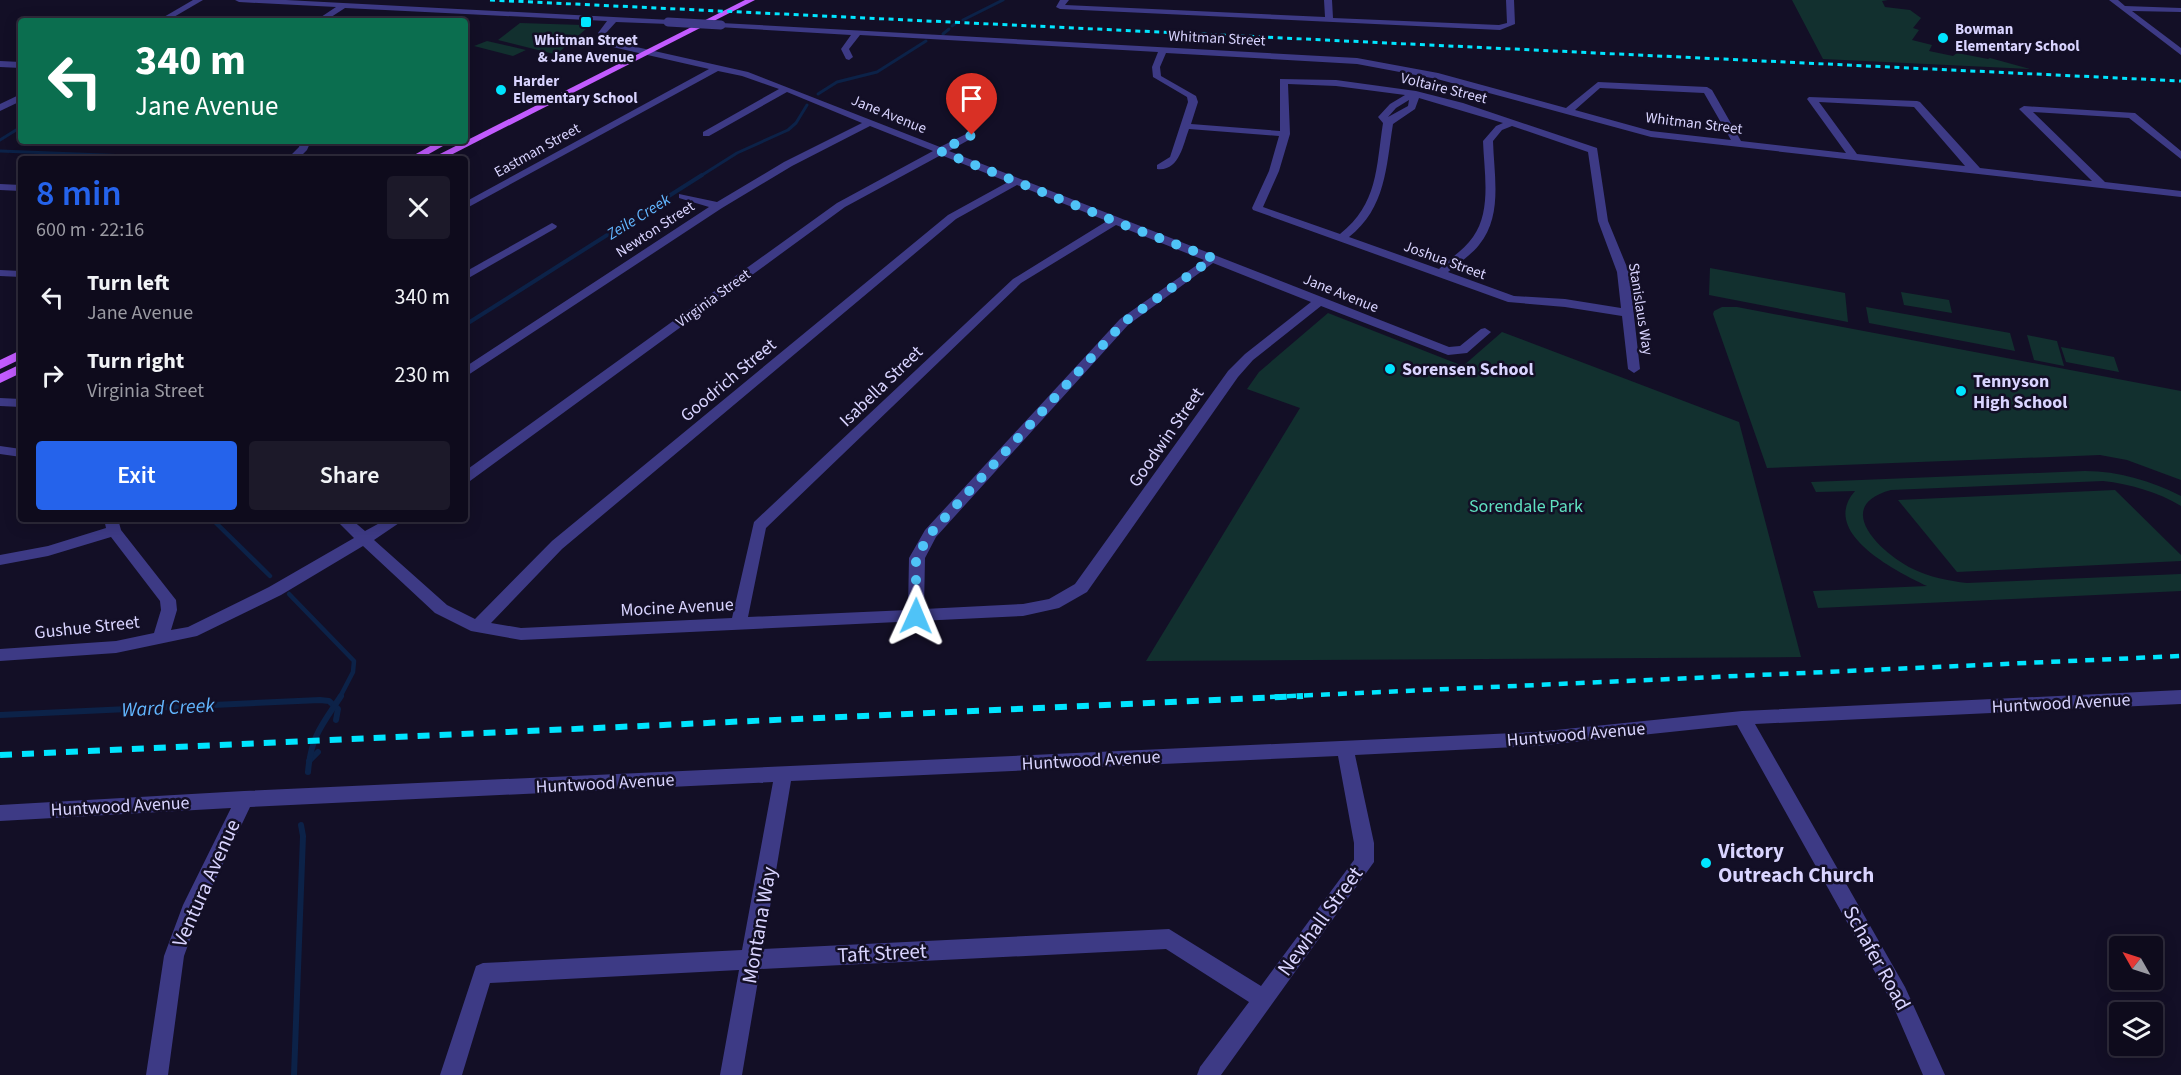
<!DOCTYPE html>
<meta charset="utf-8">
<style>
body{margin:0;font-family:"Source Sans 3",sans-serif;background:#1c1929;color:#f1f3f6;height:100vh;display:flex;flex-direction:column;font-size:22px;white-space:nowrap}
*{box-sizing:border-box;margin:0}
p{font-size:20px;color:#9b9ba3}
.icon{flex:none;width:33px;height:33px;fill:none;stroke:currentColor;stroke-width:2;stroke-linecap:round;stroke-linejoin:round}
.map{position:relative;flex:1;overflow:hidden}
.drawer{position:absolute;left:18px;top:156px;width:450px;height:366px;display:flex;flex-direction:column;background:#0e0b1c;border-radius:6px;box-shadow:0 3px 15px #0003,0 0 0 2px #2e2b3b}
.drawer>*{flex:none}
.banner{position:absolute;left:18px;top:18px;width:450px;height:126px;border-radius:6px;box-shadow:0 3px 15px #0003,0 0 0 2px #2e2b3b;background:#0b6e4f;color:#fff;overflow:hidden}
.needle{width:39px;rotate:309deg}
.fabs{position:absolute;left:2109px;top:936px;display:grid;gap:12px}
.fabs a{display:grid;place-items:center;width:54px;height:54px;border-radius:6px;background:#0e0b1c;box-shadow:0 3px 15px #0003,0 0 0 2px #2e2b3b;font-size:30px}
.pin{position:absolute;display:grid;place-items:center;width:51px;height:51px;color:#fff;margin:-62px -26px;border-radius:50% 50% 50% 0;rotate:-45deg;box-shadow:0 0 6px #0007}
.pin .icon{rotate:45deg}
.me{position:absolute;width:66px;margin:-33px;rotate:1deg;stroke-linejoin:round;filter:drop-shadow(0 0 4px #0008)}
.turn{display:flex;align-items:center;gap:21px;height:126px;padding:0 18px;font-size:27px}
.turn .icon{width:78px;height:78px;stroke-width:2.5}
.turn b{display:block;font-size:42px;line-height:51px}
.round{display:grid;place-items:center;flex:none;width:63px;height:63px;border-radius:6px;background:#1c1929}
.overview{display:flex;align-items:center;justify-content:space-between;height:102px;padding:0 18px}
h1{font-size:36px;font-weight:600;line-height:45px;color:#2563eb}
.cta{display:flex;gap:12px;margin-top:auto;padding:12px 18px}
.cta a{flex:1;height:69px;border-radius:6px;background:#2563eb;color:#fff;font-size:24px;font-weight:600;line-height:69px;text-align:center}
.cta a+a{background:#1c1929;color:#f1f3f6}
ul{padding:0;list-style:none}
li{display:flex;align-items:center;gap:18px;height:78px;padding:0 18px}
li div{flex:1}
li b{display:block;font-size:22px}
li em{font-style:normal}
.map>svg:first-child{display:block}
.green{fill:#12302f}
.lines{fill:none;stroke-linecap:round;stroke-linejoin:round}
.stream-far3{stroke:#0c2248;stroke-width:3}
.stream-far2{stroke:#0c2248;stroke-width:4}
.stream-far1{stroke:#0c2248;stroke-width:4.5}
.stream{stroke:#0c2248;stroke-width:6}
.minor{fill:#3d3a85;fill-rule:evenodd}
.major{fill:#c25bff;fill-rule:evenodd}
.rail-far2{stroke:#00e5ff;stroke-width:3;stroke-dasharray:5 4.5;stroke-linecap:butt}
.rail-far1{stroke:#00e5ff;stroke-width:4.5;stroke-dasharray:9 8;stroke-linecap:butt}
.rail{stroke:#00e5ff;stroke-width:6;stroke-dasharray:12 10;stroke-linecap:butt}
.minor-bridge{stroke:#3d3a85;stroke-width:9}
.route{stroke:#4fc3f7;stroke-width:10;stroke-dasharray:0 18}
.poi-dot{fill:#00e5ff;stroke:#130f26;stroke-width:2}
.labels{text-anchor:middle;stroke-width:5;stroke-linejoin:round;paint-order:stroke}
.far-poi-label{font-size:15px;font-weight:bold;fill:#d9d4ff;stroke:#130f26;text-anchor:start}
.far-street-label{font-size:15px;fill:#d9d4ff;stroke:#130f26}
.far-water-label{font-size:16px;font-style:italic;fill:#62b6ff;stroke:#130f26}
.poi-label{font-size:18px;font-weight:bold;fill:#d9d4ff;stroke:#130f26;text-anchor:start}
.street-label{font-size:18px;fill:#d9d4ff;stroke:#130f26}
.park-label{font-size:18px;fill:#5fe0c0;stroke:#130f26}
.water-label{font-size:20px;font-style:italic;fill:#62b6ff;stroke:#130f26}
.near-poi-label{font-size:21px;font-weight:bold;fill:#d9d4ff;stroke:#130f26;text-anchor:start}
.near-street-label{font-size:21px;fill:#d9d4ff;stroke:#130f26}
</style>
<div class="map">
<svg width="2181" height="1075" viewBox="0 0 2181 1075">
<rect width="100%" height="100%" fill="#130f26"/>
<g class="green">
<polygon points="1792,0 1888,0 1882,1 1885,7 1910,10 1921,18 1913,28 1919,30 1912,40 1932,45 1929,51 1953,56 1957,53 1988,59 1990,58 2030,69 1823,59"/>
<polygon points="520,23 582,25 586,29 558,53 554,54 498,40"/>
<polygon points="487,41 526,50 513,56 474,46"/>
<polygon points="1710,268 1845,293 1848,322 1709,295"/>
<polygon points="1901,292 1949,300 1952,313 1904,305"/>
<polygon points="1722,307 1737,307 2181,391 2181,480 2127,460 2100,455 1767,468 1713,314 1714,311"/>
<polygon points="1866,307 2010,333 2015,351 1869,323"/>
<polygon points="1328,313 1463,366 1502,332 1739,422 1801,657 1146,661 1300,408 1247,389 1259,372"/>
<polygon points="2027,335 2057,341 2064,366 2034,360"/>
<polygon points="2061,347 2114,357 2119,372 2066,362"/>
<path d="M2085 471C2119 471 2151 481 2181 496V506C2158 492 2130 484 2103 481L1891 490C1831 506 1881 553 1913 569 1929 577 1949 581 1967 583L2181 574V591L1818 608 1813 591 1927 586C1898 572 1818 533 1855 491L1816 492 1811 482Z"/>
<polygon points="2115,490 2181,555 2181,561 1957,572 1898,500"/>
</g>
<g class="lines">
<g class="stream-far3">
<polyline points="963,20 1003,0"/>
<polyline points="952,26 955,24"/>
<polyline points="943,34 949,29"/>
<polyline points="818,94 837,82 877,72 926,41"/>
<polyline points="0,140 21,127"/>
<polyline points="0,151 206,159"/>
<polyline points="699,177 737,153 788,130 796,123 807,105"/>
</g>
<polyline class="stream-far2" points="465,325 702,175"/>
<g class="stream-far1">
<polyline points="212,519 270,576"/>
<polyline points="289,594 354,661 353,672 340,697"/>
</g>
<g class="stream">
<polyline points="0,715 320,700 329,701 338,709 336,720"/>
<polyline points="309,761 318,752"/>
<path d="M308 772C311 736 322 725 341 696"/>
<polyline points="294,1075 303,836 301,825"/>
</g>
<g class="minor">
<polygon points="193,0 203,0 167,21 157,21"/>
<path d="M235 0H286L671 20V24H668L616 22 606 33 607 38 614 42 748 72 940 147 968 133H974V137L949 151 1449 347 1460 346 1481 329 1485 328 1491 332 1467 353 1448 355 1321 306 1253 360 1238 377 1087 592 1059 608 1023 616 521 640 471 631 435 613 363 546 281 595 197 636 116 653 0 661V649L116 641 154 633 161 610 160 601 111 537 48 556 0 565V555L48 546 106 528 104 519H118L121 530 176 600 177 610 171 630 188 627 269 587 354 538 335 519H351L365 531 387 519H405L374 540 447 605 475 619 552 541 948 215 1008 182 941 155 845 207 470 481 465 483V471L837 203 933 151 870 126 792 166 722 208 465 377V367L709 207 679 198V194L717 202 784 162 862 123 787 92 709 136H703V132L779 89 742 76 718 71 465 209V202L709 69 608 46 600 41 598 33 607 21 345 8 325 21H315L336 7 239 2ZM1017 185 1107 221 1013 279 754 522 732 618 521 628 491 623 562 549 956 219ZM1116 225 1204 260 1120 319 925 530 909 558 908 610 748 617 766 528 1021 283ZM1213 263 1311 302 1245 354 1228 371 1075 584 1049 599 1023 604 924 609 925 558 936 537 1128 325Z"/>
<polygon points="1060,0 1069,0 1065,5 1325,17 1324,0 1332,0 1333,18 1499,25 1507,23 1506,0 1514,0 1515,24 1500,30 1060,9 1056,7"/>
<polygon points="2109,0 2118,0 2125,6 2181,8 2181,12 2132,11 2181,48 2181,55"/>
<path d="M721 23 1357 58 1438 73 1566 108 1598 82 1707 87 1712 90 1741 141 1846 153 1807 99 1809 97 1917 101 1920 102 1980 168 2092 181 2019 109 2024 106 2135 113 2181 151V159L2129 118 2033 112 2105 182 2181 191V197L1651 137 1437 79 1357 64 1166 53 1160 67 1161 76 1196 96 1198 102 1191 124 1280 131V79L1336 80 1416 91 1463 103 1597 148 1608 221 1629 272 1640 369 1634 373 1628 369 1622 316 1565 307 1508 302 1253 210 1252 208 1269 171 1279 136 1189 129C1183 145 1179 172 1157 169V165L1170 157 1188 102 1187 97 1153 77 1152 67 1158 52 860 35 849 49 853 57 849 60 846 59 841 49 851 35 718 27V23ZM1288 84 1336 86 1405 95 1390 104 1378 117 1383 123C1376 168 1378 204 1340 234L1263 207 1279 171 1290 134ZM1600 88 1704 93 1731 140 1651 131 1575 110ZM1419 98 1503 123 1496 126 1483 141C1484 171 1492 211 1473 237 1464 250 1450 258 1439 269L1349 237C1386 208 1386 167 1393 124L1415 109ZM1409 100 1408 106 1388 117 1396 108ZM1819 102 1914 107 1965 166 1857 154ZM1512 126 1588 152 1598 221 1617 272 1621 308 1565 299 1514 296 1448 272C1459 263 1471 255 1479 245 1503 216 1494 176 1493 141L1502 130Z"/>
<polygon points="0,61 21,62 21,68 0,67"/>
<polygon points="21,94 21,101 0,111 0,104"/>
<polygon points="301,141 311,141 307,150 298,159 287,159 299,147"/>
<polygon points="0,184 21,185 21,191 0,190"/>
<polygon points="552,223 557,226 556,228 465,280 465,272"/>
<polygon points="0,270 21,271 21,277 0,276"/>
<polygon points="0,398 21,399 21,407 0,406"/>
<polygon points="0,446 21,449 21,457 0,454"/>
<path d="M2181 690V704L1755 724 1905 987 1945 1075H1923L1891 1001 1737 725 1536 746 1355 755 1374 843V862L1221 1075H1197L1200 1067 1249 1002 1166 949 760 969 742 1075H720L739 970 490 983 462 1075H440L476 966 483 963 742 950 773 782 250 807 200 912 184 956 168 1075H146L164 956 183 905 231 808 0 821V805L244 791 1536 732 1742 711ZM1338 756 1354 843V860L1261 986 1169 929 763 949 791 781Z"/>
</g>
<g class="major">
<polygon points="745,0 755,0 443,159 430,159"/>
<polygon points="439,141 450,142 420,159 407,159"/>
<polygon points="21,350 21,359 0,369 0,360"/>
<polygon points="21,364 21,373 0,383 0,374"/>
</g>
<polyline class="rail-far2" points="490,0 2181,81"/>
<polyline class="rail-far1" points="1270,697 2181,656"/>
<polyline class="rail" points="0,755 1303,696"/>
<polyline class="minor-bridge" points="668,22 721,25"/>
</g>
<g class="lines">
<polyline class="route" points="916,616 916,558 930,534 1124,322 1213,258 1132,228 940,151 972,135"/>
</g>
<g class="poi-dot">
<rect x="580" y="16" width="12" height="12" rx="3"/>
<circle cx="1943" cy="38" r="6"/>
<circle cx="501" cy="90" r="6"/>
<circle cx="1390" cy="369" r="6"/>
<circle cx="1961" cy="391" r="6"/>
<circle cx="1706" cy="863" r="6"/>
</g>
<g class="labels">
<g class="far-poi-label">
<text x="1955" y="34">Bowman<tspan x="1955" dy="17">Elementary School</tspan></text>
<text x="586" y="45" text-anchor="middle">Whitman Street<tspan x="586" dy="17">&amp; Jane Avenue</tspan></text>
<text x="513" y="86">Harder<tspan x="513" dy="17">Elementary School</tspan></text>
</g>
<g class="far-street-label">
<text transform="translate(1217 38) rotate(3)" y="5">Whitman Street</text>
<text transform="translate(1444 88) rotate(14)" y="5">Voltaire Street</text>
<text transform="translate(889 114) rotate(22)" y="5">Jane Avenue</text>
<text transform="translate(1694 123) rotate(7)" y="5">Whitman Street</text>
<text transform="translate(537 150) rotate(-29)" y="5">Eastman Street</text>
<text transform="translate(655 229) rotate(-33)" y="5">Newton Street</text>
<text transform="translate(1445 260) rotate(20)" y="5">Joshua Street</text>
<text transform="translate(1341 293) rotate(22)" y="5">Jane Avenue</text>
<text transform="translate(713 298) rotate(-36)" y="5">Virginia Street</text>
<text transform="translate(1641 309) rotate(81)" y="5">Stanislaus Way</text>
</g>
<g class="far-water-label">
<text transform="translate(638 216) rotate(-32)" y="6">Zeile Creek</text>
</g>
<g class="poi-label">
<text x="1402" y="375">Sorensen School</text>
<text x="1973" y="387">Tennyson<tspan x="1973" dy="21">High School</tspan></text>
</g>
<g class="street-label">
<text transform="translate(728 380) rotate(-40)" y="6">Goodrich Street</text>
<text transform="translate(881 386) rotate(-44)" y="6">Isabella Street</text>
<text transform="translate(1166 437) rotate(-55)" y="6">Goodwin Street</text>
<text transform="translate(677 607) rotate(-3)" y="6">Mocine Avenue</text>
<text transform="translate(87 627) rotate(-6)" y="6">Gushue Street</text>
<text transform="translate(2061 703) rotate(-3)" y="6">Huntwood Avenue</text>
<text transform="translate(1576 734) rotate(-5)" y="6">Huntwood Avenue</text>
<text transform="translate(1091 760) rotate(-3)" y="6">Huntwood Avenue</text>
<text transform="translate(605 783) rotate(-3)" y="6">Huntwood Avenue</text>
<text transform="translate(120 806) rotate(-3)" y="6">Huntwood Avenue</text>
</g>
<g class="park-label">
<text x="1526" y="512">Sorendale Park</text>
</g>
<g class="water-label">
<text transform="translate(168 707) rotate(-3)" y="7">Ward Creek</text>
</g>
<g class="near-poi-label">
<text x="1718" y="858">Victory<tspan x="1718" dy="24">Outreach Church</tspan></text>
</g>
<g class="near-street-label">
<text transform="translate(206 883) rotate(-66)" y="7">Ventura Avenue</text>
<text transform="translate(1320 921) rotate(-54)" y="7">Newhall Street</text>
<text transform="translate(759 925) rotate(-80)" y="7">Montana Way</text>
<text transform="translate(882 953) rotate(-3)" y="7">Taft Street</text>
<text transform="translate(1877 958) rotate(61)" y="7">Schafer Road</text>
</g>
</g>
</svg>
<div class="fabs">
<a><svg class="needle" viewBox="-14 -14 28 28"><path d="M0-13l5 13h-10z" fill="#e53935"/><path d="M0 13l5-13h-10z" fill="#9b9ba3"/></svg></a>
<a><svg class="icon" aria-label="layers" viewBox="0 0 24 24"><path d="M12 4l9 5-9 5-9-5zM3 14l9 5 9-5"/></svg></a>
</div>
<div class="pin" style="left:972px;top:135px;background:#d93025"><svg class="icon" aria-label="arrive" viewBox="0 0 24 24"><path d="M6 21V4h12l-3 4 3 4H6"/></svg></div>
<svg class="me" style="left:916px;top:616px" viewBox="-20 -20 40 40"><path d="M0-17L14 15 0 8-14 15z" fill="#4fc3f7" stroke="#fff" stroke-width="4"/></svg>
<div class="banner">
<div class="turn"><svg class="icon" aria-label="left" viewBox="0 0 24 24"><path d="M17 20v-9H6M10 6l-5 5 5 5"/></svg><div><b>340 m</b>Jane Avenue</div></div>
</div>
<section class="drawer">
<div class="overview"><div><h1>8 min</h1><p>600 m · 22:16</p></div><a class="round"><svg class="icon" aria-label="close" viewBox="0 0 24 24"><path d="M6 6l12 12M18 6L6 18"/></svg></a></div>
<ul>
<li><svg class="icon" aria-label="left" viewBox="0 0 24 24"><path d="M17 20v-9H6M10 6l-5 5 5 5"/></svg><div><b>Turn left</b><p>Jane Avenue</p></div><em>340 m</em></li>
<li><svg class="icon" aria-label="right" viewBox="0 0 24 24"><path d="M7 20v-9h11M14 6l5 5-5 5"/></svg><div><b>Turn right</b><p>Virginia Street</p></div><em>230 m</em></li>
</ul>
<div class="cta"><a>Exit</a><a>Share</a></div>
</section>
</div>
